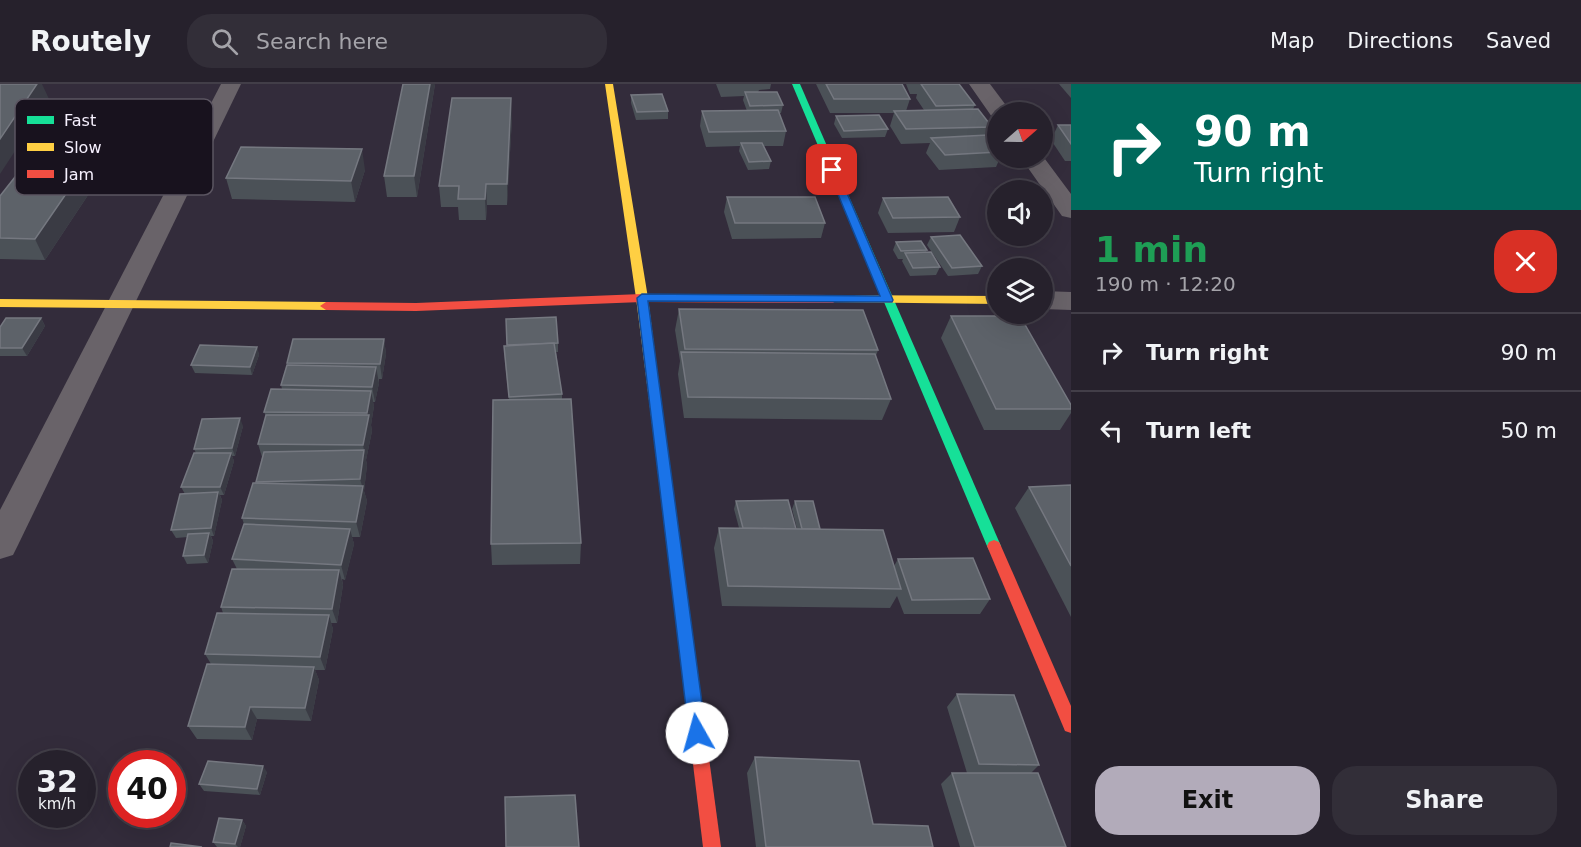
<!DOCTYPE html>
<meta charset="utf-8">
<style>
body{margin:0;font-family:"DejaVu Sans",sans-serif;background:#322e38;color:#f1f3f6;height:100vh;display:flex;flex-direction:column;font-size:22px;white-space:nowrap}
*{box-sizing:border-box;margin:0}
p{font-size:20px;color:#a4a3a9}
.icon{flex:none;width:33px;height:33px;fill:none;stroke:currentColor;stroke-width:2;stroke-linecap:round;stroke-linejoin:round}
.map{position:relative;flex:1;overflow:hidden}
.drawer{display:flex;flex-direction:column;background:#26212c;width:510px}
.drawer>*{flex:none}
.top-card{background:#00695c;color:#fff;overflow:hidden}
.needle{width:39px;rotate:70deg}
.fabs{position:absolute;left:987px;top:18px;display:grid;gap:12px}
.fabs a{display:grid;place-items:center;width:66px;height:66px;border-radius:50%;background:#26212c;box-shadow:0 6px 24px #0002,0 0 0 2px #423e48;font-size:30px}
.speed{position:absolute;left:18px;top:666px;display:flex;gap:12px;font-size:30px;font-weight:700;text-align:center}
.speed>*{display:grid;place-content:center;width:78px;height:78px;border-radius:50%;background:#26212c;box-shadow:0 6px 24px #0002,0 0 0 2px #423e48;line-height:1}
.speed small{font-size:15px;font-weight:400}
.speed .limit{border:9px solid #d22;background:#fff;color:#111}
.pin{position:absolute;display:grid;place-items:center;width:51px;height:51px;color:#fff;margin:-26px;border-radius:12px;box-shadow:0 3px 9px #0006}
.me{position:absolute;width:66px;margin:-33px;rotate:353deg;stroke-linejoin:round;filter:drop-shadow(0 0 4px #0008)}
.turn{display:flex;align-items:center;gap:21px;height:126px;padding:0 24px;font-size:27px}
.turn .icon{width:78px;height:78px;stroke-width:2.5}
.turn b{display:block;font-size:42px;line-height:51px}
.round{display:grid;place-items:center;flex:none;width:63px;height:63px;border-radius:24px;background:#322e38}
.headline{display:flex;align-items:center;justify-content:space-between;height:102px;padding:0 24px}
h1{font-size:36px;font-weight:700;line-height:45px;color:#1e9e55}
.cta{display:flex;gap:12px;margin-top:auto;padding:12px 24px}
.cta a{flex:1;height:69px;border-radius:24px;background:#b2abba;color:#111;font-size:24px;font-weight:700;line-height:69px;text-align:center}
.cta a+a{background:#322e38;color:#f1f3f6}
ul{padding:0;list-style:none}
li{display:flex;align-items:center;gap:18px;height:78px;padding:0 24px;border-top:2px solid #423e48}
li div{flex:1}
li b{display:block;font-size:22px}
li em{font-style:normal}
header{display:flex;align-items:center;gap:36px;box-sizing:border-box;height:84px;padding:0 30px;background:#26212c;border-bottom:2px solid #423e48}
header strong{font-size:28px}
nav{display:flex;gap:33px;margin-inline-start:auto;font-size:21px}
.search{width:420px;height:54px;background:#322e38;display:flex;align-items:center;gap:15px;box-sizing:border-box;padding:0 21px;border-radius:24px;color:#a4a3a9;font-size:22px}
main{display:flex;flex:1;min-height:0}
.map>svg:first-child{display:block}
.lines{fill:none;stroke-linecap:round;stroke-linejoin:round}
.street{fill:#696369;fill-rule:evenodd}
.fast{fill:#16e098;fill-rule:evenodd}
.slow{fill:#ffcf43;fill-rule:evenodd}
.jam{fill:#f24e42;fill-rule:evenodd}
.wall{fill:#4b5157}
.shaded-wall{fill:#3a3b44}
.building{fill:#5d6269;stroke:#757880;stroke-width:1.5}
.route{fill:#1a73e8;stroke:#114b97;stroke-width:1.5}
.key{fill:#18121e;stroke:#5b5561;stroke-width:1.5}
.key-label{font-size:16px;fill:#f6f0fe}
</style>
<header>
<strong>Routely</strong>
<div class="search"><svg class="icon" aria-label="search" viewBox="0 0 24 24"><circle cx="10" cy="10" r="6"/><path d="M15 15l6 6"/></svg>Search here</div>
<nav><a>Map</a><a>Directions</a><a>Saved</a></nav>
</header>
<main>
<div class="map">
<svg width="1071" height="763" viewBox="0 0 1071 763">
<rect width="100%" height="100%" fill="#332c3b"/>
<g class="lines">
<g class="street">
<polygon points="221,0 241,0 18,461 13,471 0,475 0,426"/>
<polygon points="969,0 990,0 1011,28 998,28 998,34 992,33"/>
<polygon points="1042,71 1071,110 1071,134 1062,132 1021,74 1042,74"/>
<polygon points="1042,207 1071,208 1071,226 1042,225"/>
</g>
<polygon class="fast" points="792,0 800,0 1001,462 999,466 994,468 989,466 987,462"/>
<g class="slow">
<polygon points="605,0 613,0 648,214 664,340 658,345 652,340 636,214"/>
<polygon points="833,211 998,212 998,220 829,218 827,215"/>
<polygon points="0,215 326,218 332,222 326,226 0,223"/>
</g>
<g class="jam">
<polygon points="642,210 833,211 839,215 833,219 642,218 416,227 326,226 320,222 326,218 416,219"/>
<polygon points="658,335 664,340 721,763 703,763 652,340"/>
<polygon points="994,456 999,458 1001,462 1071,622 1071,649 1065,647 987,462 989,458"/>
</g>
</g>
<g class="wall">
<polygon points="435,0 417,113 387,113 384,92"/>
<polygon points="716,0 771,0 770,5 759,6 758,8 783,21 781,29 779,29 786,47 783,62 764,62 771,77 769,85 748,86 739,67 740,62 706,63 700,42 702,27 747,27 743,16 744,12 721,13"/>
<polygon points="816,0 902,0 910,15 906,27 924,26 916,14 917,10 910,10 906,0 959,0 975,21 973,25 992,43 989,52 998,62 998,74 1000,74 996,83 939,86 926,69 930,59 901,60 890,42 894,29 830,29"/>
<polygon points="1059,0 1071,0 1071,14"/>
<polygon points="631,11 668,27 668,35 636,36 631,19"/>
<polygon points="836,32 888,45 885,53 842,54 834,40"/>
<polygon points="512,34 507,121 487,121 486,136 459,136 458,123 441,123 439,102"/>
<polygon points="1058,41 1071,41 1071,77 1065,77 1051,56"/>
<polygon points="365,86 355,118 232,115 226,94"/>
<polygon points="98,96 45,176 0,175 0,112"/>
<polygon points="727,113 825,139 821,154 732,155 724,128"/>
<polygon points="883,114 960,133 954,148 888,149 878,129"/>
<polygon points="931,153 982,182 978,190 948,192 927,161"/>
<polygon points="896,158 927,166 926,168 940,183 936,191 910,192 902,177 903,175 898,175 893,166"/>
<polygon points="679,225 878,266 876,272 891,315 882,336 684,334 678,290 680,277 675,246"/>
<polygon points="951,232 1071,321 1071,329 1060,346 984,346 941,254"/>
<polygon points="41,234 45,242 27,272 0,272 0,243"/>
<polygon points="506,235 558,259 558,268 556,268 562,310 562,315 581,459 580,480 492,481 491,460 509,316 505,278 504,262 507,262"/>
<polygon points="384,255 386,270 382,295 379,295 379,299 375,318 373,318 374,322 371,341 372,347 366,376 367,381 364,407 367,417 360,453 352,453 354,460 345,496 342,495 343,501 337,539 331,539 333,545 325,586 315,586 319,596 311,637 257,635 252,656 197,655 188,642 211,580 205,570 223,529 221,523 237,485 232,475 244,440 242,434 257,399 262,373 258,360 266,332 264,328 282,305 281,301 287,281 287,279"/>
<polygon points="257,263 259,271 252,291 195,289 191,281"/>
<polygon points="243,342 235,372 232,372 234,377 224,411 220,411 222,416 214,452 211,452 213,457 208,479 187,480 183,472 188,453 176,454 171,446 185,410 181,403 196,369 194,365"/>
<polygon points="1071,401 1071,533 1015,424 1029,403"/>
<polygon points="736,417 797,445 792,425 795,417 820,445 894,482 898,475 990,515 980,530 904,530 897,512 890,524 722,522 714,464 719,444 739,444 734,425"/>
<polygon points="957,610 1039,681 1031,689 1066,763 960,763 941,700 952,689 967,689 947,623"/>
<polygon points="755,673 873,740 933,763 756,763 747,689"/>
<polygon points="267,688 260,711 204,707 199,700"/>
<polygon points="242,736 246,742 240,763 217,763 213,758"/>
</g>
<g class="shaded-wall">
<polygon points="37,0 42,0 49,15 0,90 0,55"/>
<polygon points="430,0 435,0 417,113 414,92"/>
<polygon points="511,14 512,34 507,121 507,100"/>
<polygon points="362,65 365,86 355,118 351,97"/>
<polygon points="90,75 98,96 45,176 35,155"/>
<polygon points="486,100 487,121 486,136 485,115"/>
<polygon points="41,234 45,242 27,272 22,264"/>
<polygon points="384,255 386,270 382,295 380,280"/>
<polygon points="257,263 259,271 252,291 250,283"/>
<polygon points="376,283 379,299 375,318 372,303"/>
<polygon points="371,307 374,322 371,341 372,347 366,376 363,361 368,336 367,329"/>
<polygon points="240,334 243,342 235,372 232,364"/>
<polygon points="364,366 367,381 364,407 367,417 360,453 356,438 363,405 360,395"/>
<polygon points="231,369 234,377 224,411 220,403"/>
<polygon points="218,408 222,416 214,452 211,444"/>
<polygon points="350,445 354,460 345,496 341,481"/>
<polygon points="209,449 213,457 208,479 204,471"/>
<polygon points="339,486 343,501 337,539 332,525"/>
<polygon points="329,531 333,545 325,586 320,573"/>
<polygon points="314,583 319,596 311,637 305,624"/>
<polygon points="250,623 257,635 252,656 245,643"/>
<polygon points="263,682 267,688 260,711 257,705"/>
<polygon points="242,736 246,742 240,763 238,763 235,760"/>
</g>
<g class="building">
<polygon points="0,0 37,0 0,55"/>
<polygon points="403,0 430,0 414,92 384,92"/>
<polygon points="826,0 902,0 910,15 834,15"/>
<polygon points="921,0 959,0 975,21 936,22"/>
<polygon points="745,8 777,8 783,21 750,22"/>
<polygon points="662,10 668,27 637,28 631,11"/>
<polygon points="452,14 511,14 507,100 486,100 485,115 458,115 459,102 439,102"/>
<polygon points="978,25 992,43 906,45 894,27"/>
<polygon points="778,26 786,47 709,48 702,27"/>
<polygon points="879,31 888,45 844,47 836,32"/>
<polygon points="1058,41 1071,41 1071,60"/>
<polygon points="988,51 998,62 998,68 945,71 931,54"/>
<polygon points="741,59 762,59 771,77 749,78"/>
<polygon points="241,63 362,65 351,97 226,94"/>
<polygon points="30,74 90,75 35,155 0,154 0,112"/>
<polygon points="727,113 815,113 825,139 735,139"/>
<polygon points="948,113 960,133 893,134 883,114"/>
<polygon points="960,151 982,182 952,184 931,153"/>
<polygon points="921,157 927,166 901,167 896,158"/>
<polygon points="931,168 940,183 913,184 905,169"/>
<polygon points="679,225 863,226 878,266 685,265"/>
<polygon points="951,232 1020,232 1071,321 1071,325 996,325"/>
<polygon points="556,233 558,259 507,261 506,235"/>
<polygon points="6,234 41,234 22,264 0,264 0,243"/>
<polygon points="293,255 384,255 380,280 287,279"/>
<polygon points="554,259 562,310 509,313 504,262"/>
<polygon points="200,261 257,263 250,283 191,281"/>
<polygon points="681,268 875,270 891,315 688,313"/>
<polygon points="287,281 376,283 372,303 281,301"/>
<polygon points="271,305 371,307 367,329 264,328"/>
<polygon points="571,315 581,459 491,460 493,316"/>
<polygon points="266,331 369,331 363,361 258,360"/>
<polygon points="240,334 232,364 194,365 202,335"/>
<polygon points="364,366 360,395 256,398 264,368"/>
<polygon points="194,369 231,369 220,403 181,403"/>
<polygon points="253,399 363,402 356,438 242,434"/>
<polygon points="1071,401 1071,482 1029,403"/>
<polygon points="218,408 211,444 171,446 180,410"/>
<polygon points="788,416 796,445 743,444 736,417"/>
<polygon points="795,417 813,417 820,445 802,445"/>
<polygon points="244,440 350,445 341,481 232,475"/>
<polygon points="719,444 883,446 901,505 728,502"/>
<polygon points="209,449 204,471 183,472 188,450"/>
<polygon points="973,474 990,515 912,516 898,475"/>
<polygon points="232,485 339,486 332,525 221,523"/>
<polygon points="217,529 329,531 320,573 205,570"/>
<polygon points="207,580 314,583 305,624 250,623 245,643 188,642"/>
<polygon points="957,610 1014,611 1039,681 979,680"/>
<polygon points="755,673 859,677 873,740 928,742 933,763 766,763"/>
<polygon points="208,677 263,682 257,705 199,700"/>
<polygon points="952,689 1038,689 1066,763 975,763"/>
<polygon points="575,711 579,763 506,763 505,713"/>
<polygon points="219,734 242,736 235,760 213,758"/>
<polygon points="171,759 202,763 170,763"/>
</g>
<polygon class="route" points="829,84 837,86 893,216 892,218 648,217 706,649 703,654 697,657 691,654 689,649 637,214 642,210 880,212 828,86"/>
<rect x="15" y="15" width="198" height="96" rx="9" class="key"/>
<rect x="27" y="32" width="27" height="8" fill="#16e098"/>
<rect x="27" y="59" width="27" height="8" fill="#ffcf43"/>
<rect x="27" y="86" width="27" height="8" fill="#f24e42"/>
<g class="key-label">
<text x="64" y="42">Fast</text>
<text x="64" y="69">Slow</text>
<text x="64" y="96">Jam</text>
</g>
</svg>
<div class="fabs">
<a><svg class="needle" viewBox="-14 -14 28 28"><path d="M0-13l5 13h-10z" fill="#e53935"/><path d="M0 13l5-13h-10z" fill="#a4a3a9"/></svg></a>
<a><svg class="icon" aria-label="sound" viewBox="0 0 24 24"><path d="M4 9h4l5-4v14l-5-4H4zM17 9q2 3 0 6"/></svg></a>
<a><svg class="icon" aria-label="layers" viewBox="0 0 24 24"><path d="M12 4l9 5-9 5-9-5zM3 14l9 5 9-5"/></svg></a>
</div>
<div class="speed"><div>32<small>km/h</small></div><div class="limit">40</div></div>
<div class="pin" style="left:832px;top:86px;background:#d93025"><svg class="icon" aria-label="arrive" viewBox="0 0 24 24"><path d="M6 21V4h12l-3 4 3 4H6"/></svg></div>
<svg class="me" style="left:697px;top:649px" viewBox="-20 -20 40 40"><circle r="19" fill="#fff"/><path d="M0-13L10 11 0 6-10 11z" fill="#1a73e8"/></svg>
</div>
<section class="drawer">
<div class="top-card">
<div class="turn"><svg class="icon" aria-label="right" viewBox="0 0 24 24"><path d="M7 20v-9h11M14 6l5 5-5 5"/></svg><div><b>90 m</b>Turn right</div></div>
</div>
<div class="headline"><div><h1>1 min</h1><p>190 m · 12:20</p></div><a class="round" style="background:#d93025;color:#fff"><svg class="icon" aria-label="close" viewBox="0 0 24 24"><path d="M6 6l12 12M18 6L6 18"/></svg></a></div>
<ul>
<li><svg class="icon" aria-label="right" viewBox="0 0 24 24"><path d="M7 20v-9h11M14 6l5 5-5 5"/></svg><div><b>Turn right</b></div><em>90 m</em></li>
<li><svg class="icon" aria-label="left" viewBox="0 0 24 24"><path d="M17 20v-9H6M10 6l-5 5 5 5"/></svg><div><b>Turn left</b></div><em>50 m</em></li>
</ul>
<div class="cta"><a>Exit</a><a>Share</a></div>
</section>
</main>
